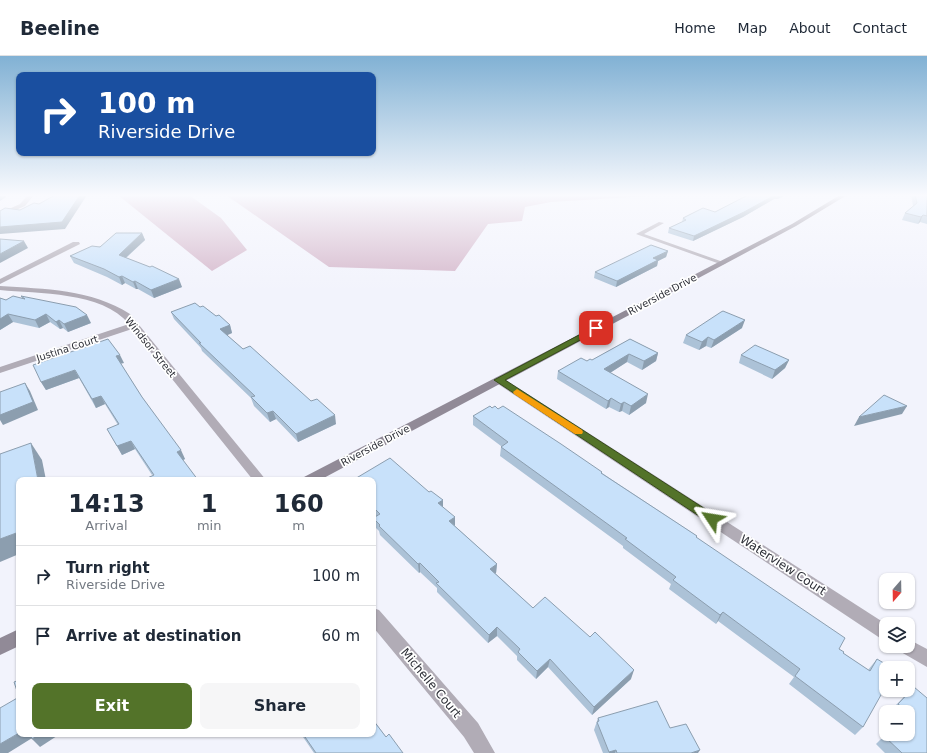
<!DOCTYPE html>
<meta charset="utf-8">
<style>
body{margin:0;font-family:"DejaVu Sans",sans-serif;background:#f6f6f7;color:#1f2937;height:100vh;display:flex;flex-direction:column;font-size:15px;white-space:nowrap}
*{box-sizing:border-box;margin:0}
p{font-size:13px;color:#747a83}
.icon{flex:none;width:22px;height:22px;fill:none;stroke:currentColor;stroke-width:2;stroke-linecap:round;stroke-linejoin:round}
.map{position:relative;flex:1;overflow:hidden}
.drawer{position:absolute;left:16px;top:421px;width:360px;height:260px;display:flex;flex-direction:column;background:#fff;border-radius:8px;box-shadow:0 1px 3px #0004}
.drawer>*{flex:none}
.guide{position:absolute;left:16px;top:16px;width:360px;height:84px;border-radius:8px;box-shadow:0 1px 3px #0004;background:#1a4fa0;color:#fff;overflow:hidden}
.needle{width:26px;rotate:200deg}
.buttons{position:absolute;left:879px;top:517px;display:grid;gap:8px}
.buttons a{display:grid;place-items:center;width:36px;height:36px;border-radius:8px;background:#fff;box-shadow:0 1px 3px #0004;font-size:20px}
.pin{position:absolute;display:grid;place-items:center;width:34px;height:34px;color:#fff;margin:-17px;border-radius:8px;box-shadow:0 2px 6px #0006}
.me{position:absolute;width:44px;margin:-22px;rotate:303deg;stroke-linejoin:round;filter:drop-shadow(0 0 3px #0008)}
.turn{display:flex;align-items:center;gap:14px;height:84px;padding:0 16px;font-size:18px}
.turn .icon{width:52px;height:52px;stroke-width:2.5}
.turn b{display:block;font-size:28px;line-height:34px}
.eta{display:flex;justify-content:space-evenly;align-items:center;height:68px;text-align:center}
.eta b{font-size:24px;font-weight:800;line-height:28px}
.primary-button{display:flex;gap:8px;margin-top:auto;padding:8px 16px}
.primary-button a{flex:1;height:46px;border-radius:8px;background:#537329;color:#fff;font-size:16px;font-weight:800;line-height:46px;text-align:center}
.primary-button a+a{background:#f6f6f7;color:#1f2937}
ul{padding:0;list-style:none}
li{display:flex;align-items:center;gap:12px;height:60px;padding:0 16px;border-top:1px solid #e0e1e3}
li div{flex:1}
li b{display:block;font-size:15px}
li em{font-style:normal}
header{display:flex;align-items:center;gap:24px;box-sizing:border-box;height:56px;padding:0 20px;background:#fff;border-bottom:1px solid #e0e1e3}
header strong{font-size:19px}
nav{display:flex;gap:22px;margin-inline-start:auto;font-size:14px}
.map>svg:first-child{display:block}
.forest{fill:#d4b6ca}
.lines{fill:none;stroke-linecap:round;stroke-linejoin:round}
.service{fill:#b1acb6;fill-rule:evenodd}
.minor{fill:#b1acb6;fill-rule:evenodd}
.secondary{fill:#918a97;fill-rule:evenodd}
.wall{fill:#acc2d7}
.shaded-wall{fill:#8c9eaf}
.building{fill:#c8e1fa;stroke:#8c9eaf}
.route{fill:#537329;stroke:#364b1b}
.slow{fill:#f59e0b}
.labels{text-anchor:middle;stroke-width:3.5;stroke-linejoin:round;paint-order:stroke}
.street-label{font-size:10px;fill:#2d2f37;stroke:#fff}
.near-street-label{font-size:12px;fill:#2d2f37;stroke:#fff}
</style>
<header>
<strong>Beeline</strong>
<nav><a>Home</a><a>Map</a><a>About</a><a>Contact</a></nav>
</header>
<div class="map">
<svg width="927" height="697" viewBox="0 0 927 697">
<rect width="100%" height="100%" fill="#f2f3fc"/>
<g class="forest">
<polygon points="118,139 189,139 221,162 247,194 212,215"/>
<polygon points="226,139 665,139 551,146 525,151 522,165 488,168 455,215 329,211"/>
</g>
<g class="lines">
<polygon class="service" points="659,166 664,167 644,178 726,207 722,209 720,208 636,178"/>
<g class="minor">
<polygon points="28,139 34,139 25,150 0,161 0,157 20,148"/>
<polygon points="73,186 79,186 80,188 0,228 0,223"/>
<path d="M0 230C45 233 91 233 130 258L266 424H253L132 273 0 317V311L129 268C102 235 38 238 0 234Z"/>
<polygon points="499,321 503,322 886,568 886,585 880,582 495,326 494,324 495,322"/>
<polygon points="373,552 379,554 478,667 495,697 474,697 464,681 373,571"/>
<polygon points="908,583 927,593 927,611 901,596 899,590 908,590"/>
</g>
<g class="secondary">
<polygon points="840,139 847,139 796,170 320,424 303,424 304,421 792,168"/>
<polygon points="19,573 19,590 0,599 0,582"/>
</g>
</g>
<g class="wall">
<polygon points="748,139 778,143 774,143 743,161 693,185 668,177 669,172 682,166 683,162 715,156"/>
<polygon points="911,139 927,139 927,168 920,166 918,168 902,164 905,157 913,150"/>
<polygon points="142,177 145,184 126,202 182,231 154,242 138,233 136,233 125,227 122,229 107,221 74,207 70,200"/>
<polygon points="668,195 666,201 658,205 657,210 616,231 594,222 595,216"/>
<polygon points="21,240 91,267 68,276 63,272 60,273 50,266 39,272 13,266 0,274 0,242 6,244 22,242"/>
<polygon points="200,251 216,260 230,269 232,277 227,279 243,293 311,345 336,368 298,386 276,363 270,366 254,350 251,342 202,295 201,292 174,263 171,256"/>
<polygon points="742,272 711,292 706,290 699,294 683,287 686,279"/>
<polygon points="630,283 658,297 656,305 642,314 627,306 610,317 646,347 629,359 622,355 619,356 609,351 606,353 557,323 558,315 587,305 592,304"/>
<polygon points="741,299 789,304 785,312 772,323 739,307"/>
<polygon points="124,307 121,308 142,341 185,403 152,419 135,393 122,399 107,373 118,369 105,348 96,352 79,322 46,334 41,326"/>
<polygon points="473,360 602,416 602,417 697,480 696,481 839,593 843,597 868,614 877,603 863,671 855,679 789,628 794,621 718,565 716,568 669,533 671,528 623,492 623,490 500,400 501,391 501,390 473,369"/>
<polygon points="373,424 429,436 443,444 443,451 455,470 497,508 496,517 495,517 533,552 631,623 592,659 548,611 536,623 517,604 517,600 497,580 488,587 437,536 437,532 420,516 419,517 380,479 379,475 375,471 373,462 375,461 373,459"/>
<polygon points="914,631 927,697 885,697 876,688 908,656 889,656"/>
<polygon points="598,662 670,672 698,697 603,697 594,674"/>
<polygon points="375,666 386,681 403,697 314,697 301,678 373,678"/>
</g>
<g class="shaded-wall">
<polygon points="0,139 5,139 6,141 0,145"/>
<polygon points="80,139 87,139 65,173 0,178 0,171"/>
<polygon points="775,139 786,139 778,143 774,143 743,161 693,185 694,180"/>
<polygon points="923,159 920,166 918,168 921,161"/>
<polygon points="142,177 145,184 121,206 119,199"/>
<polygon points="24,185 28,192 0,207 0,198"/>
<polygon points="668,195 666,201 658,205 657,210 616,231 617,225 653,202"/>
<polygon points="122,220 125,227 122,229 119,221"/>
<polygon points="179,223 182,231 154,242 151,234"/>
<polygon points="135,225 138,233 136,233 133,226"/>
<polygon points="8,258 13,266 0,274 0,263"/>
<polygon points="46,258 50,266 39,272 35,264"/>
<polygon points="87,259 91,267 68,276 64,268"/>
<polygon points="59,264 63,272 60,273 56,266"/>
<polygon points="745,264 742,272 711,292 714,284"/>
<polygon points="230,269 232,277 223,281 220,273"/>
<polygon points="708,281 706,290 699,294 702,286"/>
<polygon points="658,297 656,305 642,314 644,305"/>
<polygon points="629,298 627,306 602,322 604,313"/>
<polygon points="120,299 124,307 119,308 116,300"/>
<polygon points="789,304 785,312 772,323 775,314"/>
<polygon points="75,314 79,322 46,334 41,326"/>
<polygon points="25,327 30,335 38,354 3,369 0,364 0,359"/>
<polygon points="648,338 646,347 629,359 631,350"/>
<polygon points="101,340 105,348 96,352 92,343"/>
<polygon points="611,342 609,351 606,353 608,345"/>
<polygon points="624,346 622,355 619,356 621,348"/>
<polygon points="907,350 902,358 854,370 859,361"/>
<polygon points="273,355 276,363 270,366 267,357"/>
<polygon points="335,359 336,368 298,386 296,378"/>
<polygon points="131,385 135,393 122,399 117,390"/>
<polygon points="31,387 42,404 46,424 38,424"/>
<polygon points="181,394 185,403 181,405 177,396"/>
<polygon points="443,444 443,453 438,447"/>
<polygon points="455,461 455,470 449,465"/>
<polygon points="19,476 19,498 0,506 0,483"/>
<polygon points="420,507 420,516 419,517 418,508"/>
<polygon points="497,508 496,517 490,522 490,513"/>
<polygon points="723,556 718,565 716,568 720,559"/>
<polygon points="497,571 497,580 488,587 489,579"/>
<polygon points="550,603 548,611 536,623 537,615"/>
<polygon points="634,614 631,623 592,659 594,651"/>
<polygon points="19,677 19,678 36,678 37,679 8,697 0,697 0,688"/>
<polygon points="40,678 60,678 40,691 32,683"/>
<polygon points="285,678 290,678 286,681"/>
<polygon points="616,694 615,697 609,697 609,696"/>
<polygon points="700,694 698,697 691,697"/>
</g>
<g class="building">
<polygon points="55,139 80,139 62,166 0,171 0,155 5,152 20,154 34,147 39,148"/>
<polygon points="748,139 775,139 744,156 694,180 669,172 686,164 683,162 703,152 715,156"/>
<polygon points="915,139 927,139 927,160 923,159 921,161 905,157 917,147"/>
<polygon points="116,177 142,177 119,199 150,211 152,210 179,223 151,234 135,225 133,226 122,220 119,221 104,213 70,200 92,190 100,191"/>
<polygon points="0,183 24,185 0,198"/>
<polygon points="651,189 668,195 653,202 658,204 617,225 595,216"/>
<polygon points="13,240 25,243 21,240 76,251 87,259 64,268 59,264 56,266 46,258 35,264 8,258 0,263 0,242 6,244"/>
<polygon points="195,247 200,251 203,250 216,260 219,259 230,269 220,273 243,293 250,290 311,345 317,343 335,359 296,378 273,355 267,357 251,341 255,340 199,287 201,287 171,256"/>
<polygon points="723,255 745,264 714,284 708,281 702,286 686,279 721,256"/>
<polygon points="108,283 120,299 116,300 142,341 181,394 177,396 198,424 143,424 154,419 131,385 117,390 107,373 119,368 101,340 92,343 75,314 41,326 33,309"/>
<polygon points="630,283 658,297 644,305 629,298 604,313 648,338 631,350 624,346 621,348 611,342 608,345 558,315 581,302 587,305 590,303 592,304"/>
<polygon points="755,289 789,304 775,314 741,299"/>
<polygon points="25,327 33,346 0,359 0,336"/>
<polygon points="884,339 907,350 859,361"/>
<polygon points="490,350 492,352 495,350 498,353 503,350 561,388 602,416 601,417 697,480 696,481 845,582 839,593 844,596 843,597 870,615 877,603 892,612 886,612 886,630 863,671 795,620 800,613 723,556 720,559 673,524 676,521 625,483 627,482 501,391 508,386 473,360"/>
<polygon points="31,387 38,424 19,424 19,476 0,483 0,398"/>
<polygon points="390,402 429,436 431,435 443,444 438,447 455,461 449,465 497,508 490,513 533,552 545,541 590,581 595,576 634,614 594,651 550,603 537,615 518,596 520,593 497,571 489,579 436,527 439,526 420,507 418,508 379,470 380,469 373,462 380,458 373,451 373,424 353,424"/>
<polygon points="19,624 19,677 0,688 0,652 19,641 14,626"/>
<polygon points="914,631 927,642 927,697 902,697 884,680 886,678 908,678 908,656 898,648"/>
<polygon points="657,645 670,672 686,668 700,694 691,697 617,697 616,694 609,696 597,666 599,665 598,662"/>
<polygon points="373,664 386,681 389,678 403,697 316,697 303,678 373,678"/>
<polygon points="30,678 40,678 32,683"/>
</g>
<linearGradient id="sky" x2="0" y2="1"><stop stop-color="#81b1d4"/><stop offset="0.59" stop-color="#f9fafe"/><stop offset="1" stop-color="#f9fafe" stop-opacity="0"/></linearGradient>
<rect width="927" height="236" fill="url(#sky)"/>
<polygon class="route" points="596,270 600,272 599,274 505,324 716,460 718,463 716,466 712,468 708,466 494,324"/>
<polygon class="slow" points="517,333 582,374 583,376 582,378 575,378 514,338 513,336"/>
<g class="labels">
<g class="street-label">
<text transform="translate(662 238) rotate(-28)" y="4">Riverside Drive</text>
<text transform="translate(151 291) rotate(51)" y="4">Windsor Street</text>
<text transform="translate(67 292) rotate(-18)" y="4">Justina Court</text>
<text transform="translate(375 389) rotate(-28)" y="4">Riverside Drive</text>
</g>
<g class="near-street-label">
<text transform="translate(783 509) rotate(33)" y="4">Waterview Court</text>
<text transform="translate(431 627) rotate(50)" y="4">Michelle Court</text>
</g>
</g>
</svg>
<div class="buttons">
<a><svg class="needle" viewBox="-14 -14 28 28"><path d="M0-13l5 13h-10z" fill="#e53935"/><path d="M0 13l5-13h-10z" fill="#747a83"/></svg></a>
<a><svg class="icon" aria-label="layers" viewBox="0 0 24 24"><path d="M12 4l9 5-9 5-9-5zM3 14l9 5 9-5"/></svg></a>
<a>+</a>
<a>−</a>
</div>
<div class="pin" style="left:596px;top:272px;background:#d93025"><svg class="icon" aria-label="arrive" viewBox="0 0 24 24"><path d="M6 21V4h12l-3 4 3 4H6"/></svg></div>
<svg class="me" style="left:712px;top:463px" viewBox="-20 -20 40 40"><path d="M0-17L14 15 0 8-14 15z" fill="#537329" stroke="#fff" stroke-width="4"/></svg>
<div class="guide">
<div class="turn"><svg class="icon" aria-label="right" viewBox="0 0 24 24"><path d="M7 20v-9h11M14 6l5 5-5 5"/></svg><div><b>100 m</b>Riverside Drive</div></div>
</div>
<section class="drawer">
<div class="eta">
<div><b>14:13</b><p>Arrival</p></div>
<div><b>1</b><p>min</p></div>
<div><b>160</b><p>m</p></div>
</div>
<ul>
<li><svg class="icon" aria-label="right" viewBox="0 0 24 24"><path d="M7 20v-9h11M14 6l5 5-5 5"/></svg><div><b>Turn right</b><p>Riverside Drive</p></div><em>100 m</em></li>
<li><svg class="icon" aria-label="arrive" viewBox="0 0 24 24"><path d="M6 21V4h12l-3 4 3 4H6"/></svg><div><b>Arrive at destination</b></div><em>60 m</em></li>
</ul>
<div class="primary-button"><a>Exit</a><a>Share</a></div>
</section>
</div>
